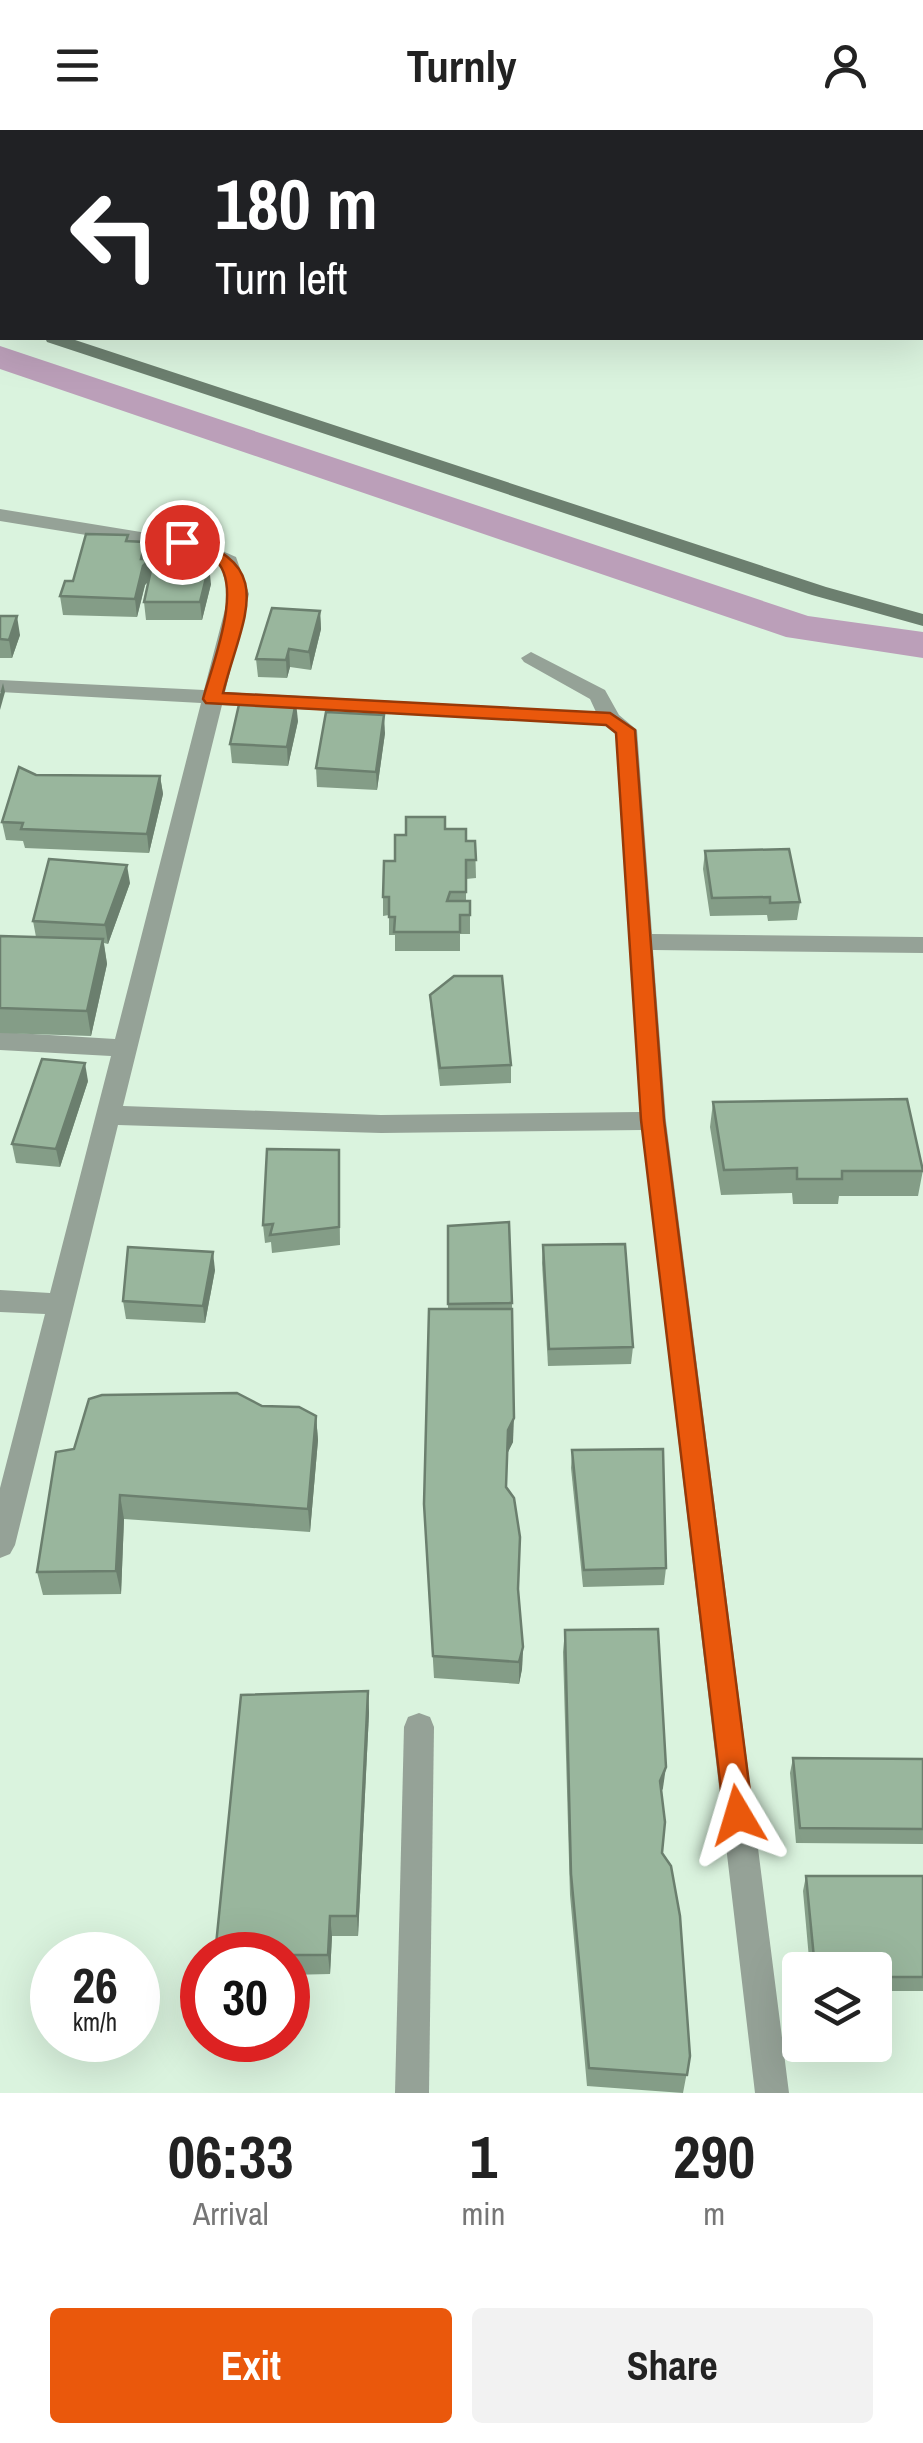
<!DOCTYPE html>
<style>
body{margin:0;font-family:"Archivo Narrow",sans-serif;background:#f2f2f2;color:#222;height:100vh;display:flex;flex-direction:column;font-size:38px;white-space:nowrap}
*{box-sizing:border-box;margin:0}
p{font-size:32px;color:#767676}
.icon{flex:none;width:55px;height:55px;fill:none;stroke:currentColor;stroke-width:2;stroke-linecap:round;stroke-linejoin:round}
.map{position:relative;height:1963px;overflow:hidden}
.details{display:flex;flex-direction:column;background:#fff;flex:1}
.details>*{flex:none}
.banner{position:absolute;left:0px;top:0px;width:925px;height:210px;box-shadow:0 10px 40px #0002;background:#202124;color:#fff;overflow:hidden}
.fabs{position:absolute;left:782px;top:1822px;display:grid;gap:20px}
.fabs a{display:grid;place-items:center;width:110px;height:110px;border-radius:10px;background:#fff;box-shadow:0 10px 40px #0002;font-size:50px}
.speed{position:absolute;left:30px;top:1802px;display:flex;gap:20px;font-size:50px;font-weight:700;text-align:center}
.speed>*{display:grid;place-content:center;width:130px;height:130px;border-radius:50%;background:#fff;box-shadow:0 10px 40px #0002;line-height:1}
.speed small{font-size:25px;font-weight:400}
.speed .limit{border:15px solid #d22;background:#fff;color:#111}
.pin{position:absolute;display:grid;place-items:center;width:85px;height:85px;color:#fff;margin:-42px;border:5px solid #fff;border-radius:50%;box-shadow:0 2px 10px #0007}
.me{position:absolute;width:110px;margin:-55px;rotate:353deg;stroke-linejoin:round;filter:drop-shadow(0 0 8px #0008)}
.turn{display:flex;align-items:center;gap:35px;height:210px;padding:0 50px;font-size:45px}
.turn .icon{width:130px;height:130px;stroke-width:2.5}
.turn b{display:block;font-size:70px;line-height:85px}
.eta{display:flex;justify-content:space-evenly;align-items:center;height:170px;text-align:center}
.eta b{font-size:60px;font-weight:800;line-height:70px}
.button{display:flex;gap:20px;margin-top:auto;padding:20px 50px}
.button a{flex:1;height:115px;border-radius:10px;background:#ea580c;color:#fff;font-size:40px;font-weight:800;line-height:115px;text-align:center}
.button a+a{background:#f2f2f2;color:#222}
header{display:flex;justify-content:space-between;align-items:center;height:130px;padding:0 50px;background:#fff;font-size:45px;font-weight:800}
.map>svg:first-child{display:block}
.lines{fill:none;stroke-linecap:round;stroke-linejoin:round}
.canal{fill:#bb9fb9;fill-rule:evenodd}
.street{fill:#95a297;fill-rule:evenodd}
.secondary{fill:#6c7f6f;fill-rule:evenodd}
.wall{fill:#849d87}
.shaded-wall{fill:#6b7f6e}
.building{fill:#99b69d;stroke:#6b7f6e;stroke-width:2.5}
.route{fill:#ea580c;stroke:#983908;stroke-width:2.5}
</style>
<header><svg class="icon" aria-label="menu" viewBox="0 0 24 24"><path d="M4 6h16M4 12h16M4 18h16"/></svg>Turnly<svg class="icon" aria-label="person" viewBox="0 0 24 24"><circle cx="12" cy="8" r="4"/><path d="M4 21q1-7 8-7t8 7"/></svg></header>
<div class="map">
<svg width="923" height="1963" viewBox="0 0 923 1963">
<rect width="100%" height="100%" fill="#daf3de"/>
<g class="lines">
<polygon class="canal" points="0,216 808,486 923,502 923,528 786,507 0,239"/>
<g class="street">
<path d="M0 379 202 412 236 427 249 464 225 562 596 582 590 569 524 532 521 528 531 522 605 560 619 585 637 600 652 804 923 807V823L653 820 666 991 789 1963H755L642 1000 381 1003 118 995 15 1415 10 1424 0 1428V1358L45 1184 0 1182V1160L50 1163 111 926 0 920V902L115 909 201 573 0 562V550L204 560 229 464 220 434 197 423 0 391ZM222 575 605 595 616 603 640 982 381 985 123 976Z"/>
<polygon points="419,1583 430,1587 434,1597 429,1963 395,1963 404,1597 408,1587"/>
</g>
<g class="secondary">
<rect x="0" y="185" width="2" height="11"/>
<polygon points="45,208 69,208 826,457 923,484 923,496 812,465 47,212"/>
</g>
</g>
<g class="wall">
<polygon points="128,412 145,412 147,429 151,439 211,454 202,490 146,490 144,472 149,451 145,455 137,487 63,485 60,466 73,451"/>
<polygon points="320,481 321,499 311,540 290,537 287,548 258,547 256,529"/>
<polygon points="0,486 20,505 12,528 0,528"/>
<polygon points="298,591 288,636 232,633 230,614"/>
<polygon points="385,603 377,660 317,657 316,638"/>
<polygon points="36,645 160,646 163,664 149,723 25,718 23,711 6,710 2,692"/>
<polygon points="445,699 466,711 475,711 476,748 466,749 466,771 470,771 470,804 460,804 460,821 395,821 395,805 389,805 389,785 383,786 383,767 395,731 406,705"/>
<polygon points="705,721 800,772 797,790 768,791 767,785 710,786 703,739"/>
<polygon points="130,753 108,814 104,813 107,834 91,906 0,903 0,806 36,807 33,791"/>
<polygon points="430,865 511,935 511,953 440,956 431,883"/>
<polygon points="88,951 60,1037 16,1033 12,1014"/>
<polygon points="713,972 923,1040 918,1066 839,1066 838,1074 793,1074 792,1063 721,1065 710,997"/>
<polygon points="339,1020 340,1115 272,1123 271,1112 265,1113 263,1095"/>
<polygon points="448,1096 512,1173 513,1312 507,1324 506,1357 523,1517 522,1539 519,1554 434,1548 424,1374 448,1179"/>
<polygon points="543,1115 633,1217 631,1234 548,1236 542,1133"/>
<polygon points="215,1140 205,1193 126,1189 123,1171"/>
<polygon points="262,1276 316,1286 318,1310 310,1402 124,1389 121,1464 43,1465 37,1442 74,1319"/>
<polygon points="572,1320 666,1438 664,1455 583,1457 571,1338"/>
<polygon points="565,1500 663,1658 661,1662 662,1723 690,1926 683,1963 587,1956 570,1765 563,1522"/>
<polygon points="368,1561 369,1583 358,1806 332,1806 330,1844 288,1845 288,1825"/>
<polygon points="793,1628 923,1629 923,1714 796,1713 790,1643"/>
<polygon points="806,1746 923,1746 923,1861 884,1861 883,1844 875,1844 875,1840 810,1840 803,1761"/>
</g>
<g class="shaded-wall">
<polygon points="145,412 148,430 150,429 152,447 145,455 137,487 135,469 141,429"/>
<polygon points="209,436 211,454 202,490 200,472"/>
<polygon points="320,481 321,499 311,540 309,522"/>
<polygon points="17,486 20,505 12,528 9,510"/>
<polygon points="289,519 290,537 287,548 286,530"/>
<polygon points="3,553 5,562 0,580 0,564"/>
<polygon points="296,572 298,591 288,636 287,617"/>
<polygon points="384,585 385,603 377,660 376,642"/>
<polygon points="160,646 163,664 149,723 147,704"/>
<polygon points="127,735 130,753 108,814 105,795"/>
<polygon points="103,809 107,834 91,906 87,881"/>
<polygon points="85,933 88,951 60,1037 56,1019"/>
<polygon points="213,1122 215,1140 205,1193 203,1176"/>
<polygon points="316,1286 318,1310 310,1402 308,1379"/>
<polygon points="514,1288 513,1312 507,1324 508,1300"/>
<polygon points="120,1365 124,1389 121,1464 116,1441"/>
<polygon points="523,1517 522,1539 519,1554 519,1532"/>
<polygon points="368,1561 369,1583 358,1806 357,1786"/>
<polygon points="666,1637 663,1658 657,1672 660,1651"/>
<polygon points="330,1786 332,1806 330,1844 328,1825"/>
</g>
<g class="building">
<polygon points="86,404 128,405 126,411 145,412 141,429 150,429 143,436 135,469 60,466 65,451 73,451"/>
<polygon points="153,431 209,436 200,472 144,472"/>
<polygon points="272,478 320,481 309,522 289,519 286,530 256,529"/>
<polygon points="0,486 17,486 9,510 0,509"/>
<polygon points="240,570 296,572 287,617 230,614"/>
<polygon points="326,582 384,585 376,642 316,638"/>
<polygon points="19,637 36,645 160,646 147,704 21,699 23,693 2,692"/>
<polygon points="406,687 445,687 445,699 466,699 466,711 475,711 476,730 466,730 466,762 450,762 447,771 470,771 470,785 460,785 460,802 394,802 395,787 389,787 389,767 383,767 384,731 395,731 395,705 406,705"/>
<polygon points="789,719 800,772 770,773 770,767 712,768 705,721"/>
<polygon points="49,729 127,735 105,795 33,791"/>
<polygon points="0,806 103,809 87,881 0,878"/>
<polygon points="454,846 502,846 511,935 440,938 430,865"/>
<polygon points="42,929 85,933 56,1019 12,1014"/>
<polygon points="907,969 923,1041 842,1041 842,1049 797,1049 797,1038 724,1040 713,972"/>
<polygon points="267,1019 339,1020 339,1097 270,1105 273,1094 263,1095"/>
<polygon points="509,1092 512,1173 448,1174 448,1096"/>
<polygon points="625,1114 633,1217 549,1219 543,1115"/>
<polygon points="128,1117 213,1122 203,1176 123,1171"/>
<polygon points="429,1179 512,1179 514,1288 508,1300 506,1357 514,1368 520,1407 518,1459 523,1517 519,1532 433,1526 424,1374"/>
<polygon points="237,1263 262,1276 299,1277 316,1286 308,1379 120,1365 116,1441 37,1442 56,1322 74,1319 89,1269 102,1265"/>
<polygon points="663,1319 666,1438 584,1440 572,1320"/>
<polygon points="658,1499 666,1637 660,1651 665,1692 662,1723 671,1736 680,1786 690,1926 687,1945 589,1938 571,1744 565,1500"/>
<polygon points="368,1561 357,1786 330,1786 328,1825 215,1825 241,1565"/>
<polygon points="793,1628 923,1629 923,1699 800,1698"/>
<polygon points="806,1746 923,1746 923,1847 889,1847 888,1829 814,1828"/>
</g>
<path class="route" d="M182 407C281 433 242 487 223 563L610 583 635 600 664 990 753 1685 749 1695 738 1699 728 1695 724 1685 641 990 616 603 606 595 206 573 203 569C212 535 246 452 213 428 204 421 186 419 175 416L173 412Z"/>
</svg>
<div class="fabs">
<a><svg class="icon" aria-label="layers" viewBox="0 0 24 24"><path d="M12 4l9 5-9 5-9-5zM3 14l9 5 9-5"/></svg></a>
</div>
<div class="speed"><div>26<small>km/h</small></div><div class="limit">30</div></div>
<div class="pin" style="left:182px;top:412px;background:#d93025"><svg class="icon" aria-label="arrive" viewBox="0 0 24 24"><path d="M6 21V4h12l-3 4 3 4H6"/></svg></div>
<svg class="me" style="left:738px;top:1685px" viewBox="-20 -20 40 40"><path d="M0-17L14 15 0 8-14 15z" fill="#ea580c" stroke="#fff" stroke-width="4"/></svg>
<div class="banner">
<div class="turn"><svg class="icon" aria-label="left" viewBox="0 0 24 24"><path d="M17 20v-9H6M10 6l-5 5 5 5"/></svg><div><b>180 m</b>Turn left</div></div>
</div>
</div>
<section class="details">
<div class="eta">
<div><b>06:33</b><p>Arrival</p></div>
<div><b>1</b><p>min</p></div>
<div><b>290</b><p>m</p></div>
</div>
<div class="button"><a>Exit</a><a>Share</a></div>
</section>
